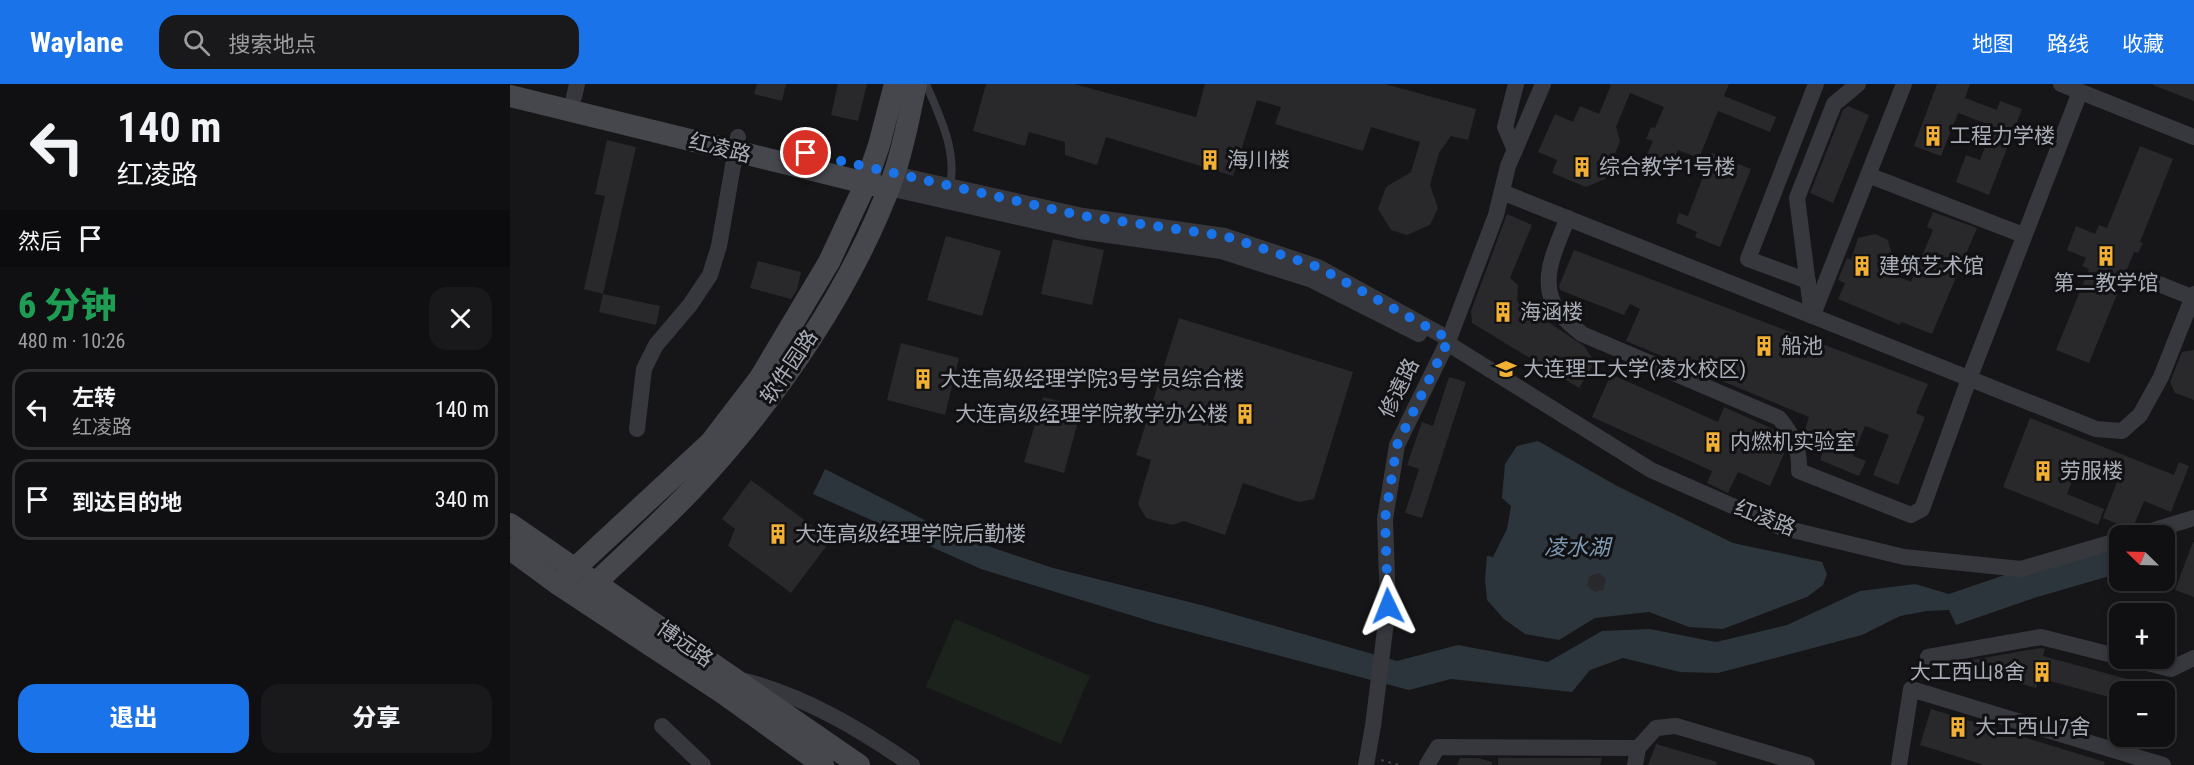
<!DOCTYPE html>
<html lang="zh">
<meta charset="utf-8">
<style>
body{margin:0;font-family:"Roboto Condensed","Noto Sans SC",sans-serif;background:#19191b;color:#f1f3f6;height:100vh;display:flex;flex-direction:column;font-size:22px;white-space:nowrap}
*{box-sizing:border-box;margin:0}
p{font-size:20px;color:#9c9d9f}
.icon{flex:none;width:33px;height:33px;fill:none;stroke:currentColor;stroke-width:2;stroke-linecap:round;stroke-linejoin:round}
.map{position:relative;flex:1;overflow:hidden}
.sheet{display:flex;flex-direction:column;background:#101012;width:510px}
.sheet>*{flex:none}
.guide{background:#101012;color:#f1f3f6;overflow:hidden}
.needle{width:39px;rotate:293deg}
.buttons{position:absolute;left:1599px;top:441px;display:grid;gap:12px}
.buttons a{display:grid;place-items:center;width:66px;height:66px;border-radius:12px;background:#101012;box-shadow:0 3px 9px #0003,0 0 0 2px #303032;font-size:30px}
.pin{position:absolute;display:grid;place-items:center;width:51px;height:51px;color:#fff;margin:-26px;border:3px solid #fff;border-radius:50%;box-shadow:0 2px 6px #0007}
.me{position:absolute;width:66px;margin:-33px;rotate:358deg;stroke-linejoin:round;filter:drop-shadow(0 0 4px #0008)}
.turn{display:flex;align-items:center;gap:21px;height:126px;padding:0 18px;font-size:27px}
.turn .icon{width:78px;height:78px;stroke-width:2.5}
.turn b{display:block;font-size:42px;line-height:51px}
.then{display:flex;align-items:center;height:57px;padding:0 18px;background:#0003;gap:12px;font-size:22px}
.round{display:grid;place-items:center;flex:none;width:63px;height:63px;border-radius:18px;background:#19191b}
.overview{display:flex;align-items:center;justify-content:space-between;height:102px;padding:0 18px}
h1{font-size:36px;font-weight:800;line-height:45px;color:#1e9e55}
.action{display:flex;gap:12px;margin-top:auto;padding:12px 18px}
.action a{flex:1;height:69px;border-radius:18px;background:#1a73e8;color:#fff;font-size:24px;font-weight:800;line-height:69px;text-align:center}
.action a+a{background:#19191b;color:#f1f3f6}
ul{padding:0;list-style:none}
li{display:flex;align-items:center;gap:18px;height:81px;margin:0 12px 9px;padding:0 6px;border:3px solid #303032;border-radius:18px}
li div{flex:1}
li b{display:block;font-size:22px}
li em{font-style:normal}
header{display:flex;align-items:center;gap:36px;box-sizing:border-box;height:84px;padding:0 30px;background:#1a73e8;color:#fff}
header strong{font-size:28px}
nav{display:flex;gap:33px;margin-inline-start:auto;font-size:21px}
.search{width:420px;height:54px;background:#19191b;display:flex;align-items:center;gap:15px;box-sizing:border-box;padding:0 21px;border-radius:18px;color:#9c9d9f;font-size:22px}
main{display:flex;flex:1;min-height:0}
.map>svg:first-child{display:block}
.green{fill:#1c231d}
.water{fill:#2c353c}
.building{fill:#29292c}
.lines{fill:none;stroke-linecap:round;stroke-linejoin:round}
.path{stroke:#3d3f44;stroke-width:2;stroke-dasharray:3 4.5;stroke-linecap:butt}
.lane{stroke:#37383d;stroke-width:8}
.street{stroke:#37383d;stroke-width:16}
.secondary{stroke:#45474d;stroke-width:22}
.route{stroke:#1a73e8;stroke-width:10;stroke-dasharray:0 18}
.labels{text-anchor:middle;stroke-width:6;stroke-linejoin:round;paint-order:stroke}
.poi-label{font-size:21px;fill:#a8adb8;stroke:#111113;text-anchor:start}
.street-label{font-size:21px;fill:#a8adb8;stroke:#111113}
.water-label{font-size:22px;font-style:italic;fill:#7f9bb3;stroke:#111113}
</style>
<header>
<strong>Waylane</strong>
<div class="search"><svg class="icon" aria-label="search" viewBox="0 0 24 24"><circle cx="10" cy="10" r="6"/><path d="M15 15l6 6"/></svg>搜索地点</div>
<nav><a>地图</a><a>路线</a><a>收藏</a></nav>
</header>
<main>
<section class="sheet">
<div class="guide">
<div class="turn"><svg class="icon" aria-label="left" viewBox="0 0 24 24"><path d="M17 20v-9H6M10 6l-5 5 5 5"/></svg><div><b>140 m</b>红凌路</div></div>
<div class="then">然后<svg class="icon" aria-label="arrive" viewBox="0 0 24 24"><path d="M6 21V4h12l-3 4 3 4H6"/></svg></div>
</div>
<div class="overview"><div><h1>6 分钟</h1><p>480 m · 10:26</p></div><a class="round"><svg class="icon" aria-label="close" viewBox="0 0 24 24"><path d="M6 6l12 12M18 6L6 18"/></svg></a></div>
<ul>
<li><svg class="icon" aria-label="left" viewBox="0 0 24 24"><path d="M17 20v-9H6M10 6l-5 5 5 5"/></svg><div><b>左转</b><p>红凌路</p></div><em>140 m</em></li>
<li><svg class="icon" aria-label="arrive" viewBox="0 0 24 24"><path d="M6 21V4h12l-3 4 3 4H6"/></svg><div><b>到达目的地</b></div><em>340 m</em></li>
</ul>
<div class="action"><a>退出</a><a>分享</a></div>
</section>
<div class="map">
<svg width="1684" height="681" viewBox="0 0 1684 681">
<rect width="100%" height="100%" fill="#161618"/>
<polygon class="green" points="445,535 580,592 551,660 416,603"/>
<g class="water">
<polygon points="1028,357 1107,402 1223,459 1312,478 1317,490 1313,501 1297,513 1213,545 1179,543 1139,528 1085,534 1049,556 1015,550 994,535 977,516 975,495 977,472 983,473 997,445 1001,422 992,414 995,380 1007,362"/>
<polygon points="315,385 442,450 543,484 695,522 887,577 948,561 1038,578 1092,547 1140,545 1206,558 1277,541 1350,507 1405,500 1439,510 1595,457 1603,491 1524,514 1446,541 1439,526 1417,527 1390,532 1352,551 1208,589 1170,588 1113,574 1080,586 1062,608 941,595 899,606 646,539 471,485 303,410"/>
</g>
<g class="building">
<polygon points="247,0 276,0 272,17 244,10"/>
<polygon points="328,0 357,0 348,37 321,31"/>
<polygon points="476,0 564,0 686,33 695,0 875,0 966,25 958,56 941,52 929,69 920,101 928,124 920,141 897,151 881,146 868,125 876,103 901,88 910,58 861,43 853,67 765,40 771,23 747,16 723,92 596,53 587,81 555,71 555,58 519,48 515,62 463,47"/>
<polygon points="1099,0 1219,0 1214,12 1266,33 1260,48 1208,27 1189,74 1168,66 1161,81 1137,71 1143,57 1136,55 1141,43 1145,44 1154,23 1120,9 1106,43 1110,57 1095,95 1076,103 1042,89 1047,76 1028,68 1045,30 1063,38 1070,22 1089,30 1101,1"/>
<polygon points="1427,0 1460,0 1455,14 1487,26 1490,17 1512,25 1479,111 1446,98 1456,71 1470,76 1483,42 1448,29 1431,72 1404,62"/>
<polygon points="1643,0 1684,0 1684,17 1643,1"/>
<polygon points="1338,22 1359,31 1323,119 1300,109 1333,26"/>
<polygon points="97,56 126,63 93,210 74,205 95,112 85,110"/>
<polygon points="1630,62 1663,75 1630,158 1633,159 1628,169 1624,168 1616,188 1619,189 1615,200 1612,198 1579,279 1546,266 1579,185 1572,182 1576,174 1557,166 1566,142 1585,150 1589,141 1597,144"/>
<polygon points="1202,69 1241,85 1210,163 1185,153 1187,148 1166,139 1169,129 1178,132"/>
<polygon points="1423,128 1467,144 1422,250 1391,238 1390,241 1328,215 1335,199 1328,196 1337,174 1341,176 1348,154 1365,150 1378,156 1382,171 1375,187 1401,198 1423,146 1417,143"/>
<polygon points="997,130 1022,141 1000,194 1008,201 1007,217 1074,262 1085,278 1069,304 962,239 961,227"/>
<polygon points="436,152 491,167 472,232 417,216"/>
<polygon points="543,155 594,166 582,221 531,210"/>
<polygon points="1064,166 1418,300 1406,329 1415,333 1388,401 1363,391 1379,351 1355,342 1343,372 1356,377 1349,392 1310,376 1314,365 1295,357 1293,352 1299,333 1116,257 1130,225 1120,220 1114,231 1050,206 1049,202"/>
<polygon points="248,177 291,188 287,206 281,215 240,204"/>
<polygon points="93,210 150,222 146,241 89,228"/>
<polygon points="669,234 843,288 804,415 789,418 733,399 715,451 674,437 662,441 636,434 628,420 641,376 626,371"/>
<polygon points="391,259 449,274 435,331 377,316"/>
<polygon points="1684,266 1684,316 1665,309 1660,298 1672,268"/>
<polygon points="1101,290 1208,338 1214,323 1263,345 1274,370 1260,402 1228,388 1218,409 1197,399 1202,387 1082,333"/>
<polygon points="939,293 956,298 912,434 895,429 909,385 897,381 912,338 923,342"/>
<polygon points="533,313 572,323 554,389 514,378"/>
<polygon points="1520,334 1664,391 1669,378 1679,382 1661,428 1634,417 1624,441 1618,444 1593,434 1609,393 1570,377 1557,410 1594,425 1588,441 1493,403"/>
<polygon points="241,396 321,456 281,509 218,462 225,445 212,435"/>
<polygon points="1683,458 1684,458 1684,513 1665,506"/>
<polygon points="1089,489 1096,496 1093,506 1084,508 1077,501 1080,492"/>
<polygon points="1530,564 1535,565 1533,572 1650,604 1650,608 1610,608 1610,616 1529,594 1526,604 1450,583 1451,578"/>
<polygon points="1421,625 1595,678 1594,681 1474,681 1410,661"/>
<polygon points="1146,660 1207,678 1206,681 1138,681"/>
<polygon points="950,674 968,674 982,678 982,681 947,681"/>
<polygon points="988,674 1092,674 1090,681 988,681"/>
</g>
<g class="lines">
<polyline class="path" points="871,676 889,681"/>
<path class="lane" d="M416 0C430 33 447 66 440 103"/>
<g class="street">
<polyline points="1551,0 1684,53"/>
<polyline points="64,13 67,0"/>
<polyline points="1005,66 995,43 1006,0"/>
<polyline points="384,90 573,132 715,152 808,183 939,255"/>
<polyline points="1358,91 1513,151"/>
<polyline points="379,104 570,147 711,167 802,196 909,250"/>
<polyline points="992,108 1586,345 1612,347 1630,331 1651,293 1684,210"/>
<path d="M1058 134C1046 163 1027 198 1048 227 1054 236 1064 243 1072 250L1269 334C1283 351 1290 365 1289 387L1401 431 1412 425 1459 295 1570 8"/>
<polyline points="1298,197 1238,175 1306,0"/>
<polyline points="1649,200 1684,214"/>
<polyline points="1304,228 1394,0"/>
<polyline points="1302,232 1287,114 1324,20 1348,0"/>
<polyline points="937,259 1141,386 1270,443 1394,473 1511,485 1610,456"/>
<polyline points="127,345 134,285 146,261 180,221 200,191 209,162 228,53"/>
<polyline points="1625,452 1684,434"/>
<polyline points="1418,573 1531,553 1610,573"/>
<polyline points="1617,574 1661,585 1684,574"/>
<path d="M235 597C295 612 351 646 402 681"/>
<polyline points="152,642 193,681"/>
<polyline points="856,681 863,642 878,522 875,435 887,361 939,255 986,131 998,82 1033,0"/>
<polyline points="917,681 928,663 1128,664 1146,644 1166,642 1297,681"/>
<polyline points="1125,681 1128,664"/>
<polyline points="1389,681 1401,605 1653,681"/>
</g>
<g class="secondary">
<polyline points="0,12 368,102"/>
<polyline points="0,440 349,681"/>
<polyline points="0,465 48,500 213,609 313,681"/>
<polyline points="48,500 201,358 250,294 319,178 356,99 369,61 385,0"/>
<path d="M70 514C109 476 153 437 190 397 269 311 343 203 383 93 394 63 399 31 406 0"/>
</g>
</g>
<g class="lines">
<polyline class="route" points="296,69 573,132 715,152 808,183 939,255 887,361 875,435 878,522"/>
</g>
<defs>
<g id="building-bare" transform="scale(1.62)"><path d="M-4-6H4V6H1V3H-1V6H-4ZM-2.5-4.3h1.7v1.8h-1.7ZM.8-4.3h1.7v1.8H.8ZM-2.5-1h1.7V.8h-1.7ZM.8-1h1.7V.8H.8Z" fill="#f2b134" stroke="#111113" stroke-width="2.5" paint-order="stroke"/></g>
<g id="university-bare" transform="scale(1.62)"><path d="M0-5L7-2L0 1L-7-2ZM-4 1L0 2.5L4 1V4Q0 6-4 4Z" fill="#f2b134" stroke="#111113" stroke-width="2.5" paint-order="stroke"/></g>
</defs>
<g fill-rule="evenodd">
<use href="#building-bare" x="1423" y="52"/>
<use href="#building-bare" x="700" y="76"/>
<use href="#building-bare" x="1072" y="83"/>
<use href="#building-bare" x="1596" y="172"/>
<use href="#building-bare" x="1352" y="182"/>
<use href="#building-bare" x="993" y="228"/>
<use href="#building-bare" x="1254" y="262"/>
<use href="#university-bare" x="996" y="285"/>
<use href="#building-bare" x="413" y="295"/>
<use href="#building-bare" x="735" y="330"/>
<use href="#building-bare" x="1203" y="358"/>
<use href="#building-bare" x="1533" y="387"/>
<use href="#building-bare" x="268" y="450"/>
<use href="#building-bare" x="1532" y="588"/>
<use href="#building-bare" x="1448" y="643"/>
</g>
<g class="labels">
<g class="poi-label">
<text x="1440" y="59">工程力学楼</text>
<text x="717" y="83">海川楼</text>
<text x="1089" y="90">综合教学1号楼</text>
<text x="1369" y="189">建筑艺术馆</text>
<text x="1596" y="206" text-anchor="middle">第二教学馆</text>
<text x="1010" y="235">海涵楼</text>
<text x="1271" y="269">船池</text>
<text x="1013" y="292">大连理工大学(凌水校区)</text>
<text x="430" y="302">大连高级经理学院3号学员综合楼</text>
<text x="718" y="337" text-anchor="end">大连高级经理学院教学办公楼</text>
<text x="1220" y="365">内燃机实验室</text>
<text x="1550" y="394">劳服楼</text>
<text x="285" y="457">大连高级经理学院后勤楼</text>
<text x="1515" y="595" text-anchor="end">大工西山8舍</text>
<text x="1465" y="650">大工西山7舍</text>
</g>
<g class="street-label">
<text transform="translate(210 64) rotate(14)" y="7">红凌路</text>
<text transform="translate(279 283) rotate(-56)" y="7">软件园路</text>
<text transform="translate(889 304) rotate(-64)" y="7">修遠路</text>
<text transform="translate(1255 434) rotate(21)" y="7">红凌路</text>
<text transform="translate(175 560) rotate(35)" y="7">博远路</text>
</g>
<g class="water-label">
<text x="1067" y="471">凌水湖</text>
</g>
</g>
</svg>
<div class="buttons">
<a><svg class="needle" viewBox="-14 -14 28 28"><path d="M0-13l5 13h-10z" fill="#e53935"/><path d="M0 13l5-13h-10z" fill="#9c9d9f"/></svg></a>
<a>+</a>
<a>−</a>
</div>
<div class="pin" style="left:296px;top:69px;background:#d93025"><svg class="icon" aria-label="arrive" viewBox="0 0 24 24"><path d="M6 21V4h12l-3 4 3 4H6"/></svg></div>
<svg class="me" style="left:878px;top:522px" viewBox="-20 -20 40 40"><path d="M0-17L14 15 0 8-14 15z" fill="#1a73e8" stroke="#fff" stroke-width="4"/></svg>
</div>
</main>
